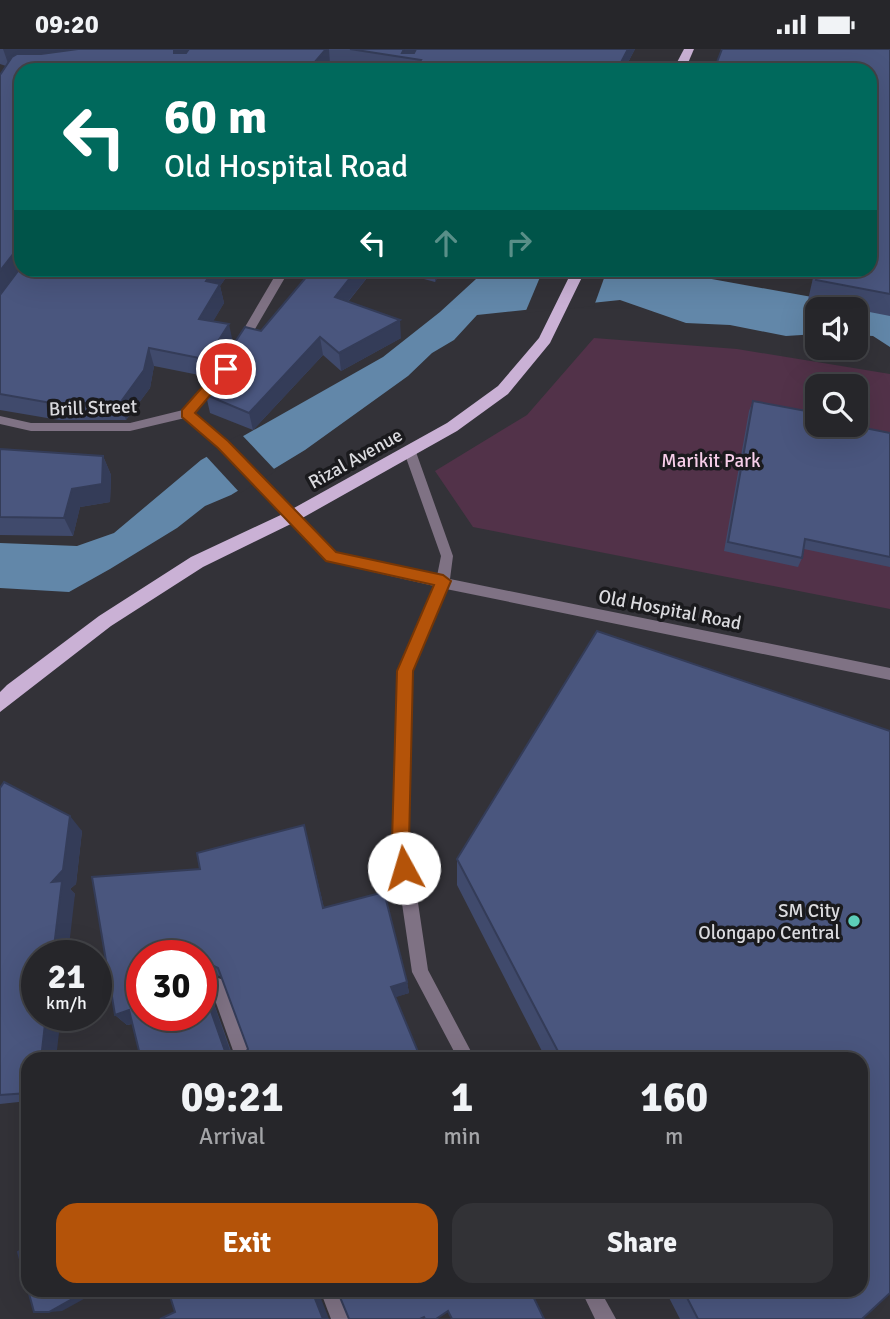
<!DOCTYPE html>
<style>
body{margin:0;font-family:Signika,sans-serif;background:#323236;color:#f1f3f6;height:100vh;display:flex;flex-direction:column;font-size:26px;white-space:nowrap}
*{box-sizing:border-box;margin:0}
p{font-size:23px;color:#a4a5a8}
.icon{flex:none;width:38px;height:38px;fill:none;stroke:currentColor;stroke-width:2;stroke-linecap:round;stroke-linejoin:round}
.map{position:relative;flex:1;overflow:hidden}
.side{position:absolute;left:21px;top:1003px;width:847px;height:245px;display:flex;flex-direction:column;background:#26262a;border-radius:21px;box-shadow:0 7px 28px #0002,0 0 0 2px #424347}
.side>*{flex:none}
.banner{position:absolute;left:14px;top:14px;width:863px;height:214px;border-radius:21px;box-shadow:0 7px 28px #0002,0 0 0 2px #424347;background:#00695c;color:#fff;overflow:hidden}
.controls{position:absolute;left:805px;top:248px;display:grid;gap:14px}
.controls a{display:grid;place-items:center;width:63px;height:63px;border-radius:14px;background:#26262a;box-shadow:0 7px 28px #0002,0 0 0 2px #424347;font-size:35px}
.speed{position:absolute;left:21px;top:891px;display:flex;gap:14px;font-size:35px;font-weight:700;text-align:center}
.speed>*{display:grid;place-content:center;width:91px;height:91px;border-radius:50%;background:#26262a;box-shadow:0 7px 28px #0002,0 0 0 2px #424347;line-height:1}
.speed small{font-size:18px;font-weight:400}
.speed .limit{border:10px solid #d22;background:#fff;color:#111}
.pin{position:absolute;display:grid;place-items:center;width:60px;height:60px;color:#fff;margin:-30px;border:4px solid #fff;border-radius:50%;box-shadow:0 2px 7px #0007}
.me{position:absolute;width:77px;margin:-38px;rotate:354deg;stroke-linejoin:round;filter:drop-shadow(0 0 5px #0008)}
.turn{display:flex;align-items:center;gap:24px;height:147px;padding:0 35px;font-size:32px}
.turn .icon{width:91px;height:91px;stroke-width:2.5}
.turn b{display:block;font-size:49px;line-height:60px}
.lanes{display:flex;align-items:center;height:66px;padding:0 35px;background:#0003;justify-content:center;gap:35px;direction:ltr}
.lanes .off{opacity:.35}
.eta{display:flex;justify-content:space-evenly;align-items:center;height:119px;text-align:center}
.eta b{font-size:42px;font-weight:700;line-height:49px}
.button{display:flex;gap:14px;margin-top:auto;padding:14px 35px}
.button a{flex:1;height:80px;border-radius:21px;background:#b45309;color:#fff;font-size:28px;font-weight:700;line-height:80px;text-align:center}
.button a+a{background:#323236;color:#f1f3f6}
.status{display:flex;justify-content:space-between;align-items:center;height:49px;padding:0 35px;background:#26262a;direction:ltr}
.status svg{height:19px;fill:currentColor}
.map>svg:first-child{display:block}
.green{fill:#523249;fill-rule:evenodd}
.water{fill:#6287a9}
.pier{fill:#333238}
.lines{fill:none;stroke-linecap:round;stroke-linejoin:round}
.street{fill:#7f7284;fill-rule:evenodd}
.primary{fill:#cab1d5;fill-rule:evenodd}
.wall{fill:#404a6c;fill-rule:evenodd}
.shaded-wall{fill:#343c58}
.building{fill:#4a567e;stroke:#343c58;stroke-width:2;fill-rule:evenodd}
.route{fill:#b45309;stroke:#753606;stroke-width:2}
.poi-dot{fill:#5dceb9;stroke:#1a1a1d;stroke-width:2.5}
.labels{text-anchor:middle;stroke-width:7;stroke-linejoin:round;paint-order:stroke}
.street-label{font-size:19px;fill:#dbdbdf;stroke:#1a1a1d}
.park-label{font-size:19px;fill:#f7cee9;stroke:#1a1a1d}
.poi-label{font-size:19px;fill:#dbdbdf;stroke:#1a1a1d;text-anchor:end}
</style>
<div class="status"><b>09:20</b><svg viewBox="0 0 49 12"><path d="M0 12V9h3v3zM5 12V6h3v6zM10 12V3h3v9zM15 12V0h3v12zM26 1h20v11H26zM47 4h2v5h-2z"/></svg></div>
<div class="map">
<svg width="890" height="1270" viewBox="0 0 890 1270">
<rect width="100%" height="100%" fill="#333238"/>
<path class="green" d="M594 289 737 300 890 325V560L473 478 435 422 527 366ZM817 338H856V376H817Z"/>
<polygon class="water" points="497,221 675,221 695,227 890,262 890,298 873,287 856,286 856,261 817,261 817,285 786,287 730,276 686,274 620,251 477,266 454,291 432,304 408,327 305,401 231,446 205,457 177,479 110,520 69,543 0,539 0,494 77,497 114,484 201,411 383,308 440,263 476,230"/>
<g class="pier">
<polygon points="543,221 607,221 594,257 525,264"/>
<polygon points="241,385 276,422 240,444 204,405"/>
</g>
<g class="lines">
<g class="street">
<polygon points="279,220 290,220 230,323 194,364 227,392 335,504 437,527 441,507 404,403 410,399 416,403 453,507 450,530 890,619 890,631 446,540 412,622 409,793 428,921 475,1010 458,1010 412,923 393,793 398,622 434,537 326,512 219,398 185,369 130,382 31,382 0,375 0,367 31,374 130,374 183,361 222,317"/>
<polygon points="218,929 224,931 253,1010 236,1010 210,937 212,931"/>
<polygon points="320,1241 339,1241 351,1270 331,1270"/>
<polygon points="581,1241 600,1241 616,1270 595,1270"/>
</g>
<g class="primary">
<polygon points="684,0 694,0 685,21 673,21"/>
<polygon points="573,220 586,220 550,294 508,345 457,382 297,472 203,518 111,577 0,663 0,643 7,636 99,567 191,508 285,464 447,374 498,337 539,289"/>
</g>
</g>
<g class="wall">
<polygon points="0,0 415,0 413,4 635,0 624,21 366,21 330,15 21,21 21,220 232,220 220,237 224,254 213,272 233,294 220,315 209,328 154,317 150,339 126,371 59,371 0,361 0,26 6,17 0,15"/>
<polygon points="890,0 890,267 808,251 815,220 870,220"/>
<polygon points="313,220 374,220 348,253 401,289 341,322 323,306 253,381 210,364 206,346 225,326 222,313 261,282"/>
<polygon points="387,220 442,220 435,233"/>
<polygon points="753,352 817,376 890,384 890,518 804,500 802,509 798,518 724,502 749,362"/>
<polygon points="0,400 103,407 111,426 110,453 80,458 73,487 0,486"/>
<polygon points="597,582 890,682 890,1244 862,1270 680,1270 665,1241 861,1241 861,1010 546,1010 457,836 457,810"/>
<polygon points="0,739 82,782 76,835 70,840 75,845 28,1010 28,1052 0,1055"/>
<path d="M304 776 324 859 407 933 409 944 395 948 421 1010H141L132 975 127 976 115 966 200 820ZM219 927 222 928 248 1000 245 1004 231 1002 208 938 211 929Z"/>
</g>
<g class="shaded-wall">
<polygon points="3,0 135,0 9,17"/>
<polygon points="174,0 192,0 178,19 174,1"/>
<polygon points="326,0 329,0 330,15 325,21 308,21"/>
<polygon points="404,0 415,0 410,10 402,4"/>
<polygon points="628,0 635,0 624,21 617,21"/>
<polygon points="17,200 21,209 21,220 0,252 0,222"/>
<polygon points="214,220 232,220 220,237 224,254 204,288 199,270 206,232"/>
<polygon points="357,220 374,220 337,266 335,248"/>
<polygon points="435,220 442,220 435,233"/>
<polygon points="400,271 401,289 341,322 339,304"/>
<polygon points="229,275 233,294 220,315 209,328 204,310"/>
<polygon points="320,288 323,306 253,381 249,364"/>
<polygon points="149,299 154,317 150,339 126,371 120,354"/>
<polygon points="103,407 111,426 110,453 80,458 73,487 64,469 72,440"/>
<polygon points="70,767 82,782 76,835 70,840 75,845 68,906 53,906 52,833"/>
<polygon points="304,776 308,792 327,872 323,859"/>
<polygon points="210,915 219,927 211,929 208,938 233,1010 225,1002 201,934 201,920 202,917"/>
<polygon points="407,933 409,944 393,949 391,938"/>
<polygon points="129,961 141,972 127,976 115,966"/>
<polygon points="46,966 61,966 56,1010 41,1010"/>
<polygon points="88,1241 100,1241 62,1262 49,1263"/>
<polygon points="313,1241 318,1241 318,1242 329,1270 323,1270 312,1242"/>
</g>
<g class="building">
<polygon points="78,0 174,0 174,4 186,4 189,0 326,0 308,21 21,21 21,200 17,200 0,222 0,26 12,8 17,5 41,5"/>
<polygon points="350,0 404,0 402,4 414,4 416,0 628,0 617,21 414,21 421,11"/>
<polygon points="722,0 890,0 890,245 816,231 818,220 870,220 870,21 714,21"/>
<polygon points="21,218 21,220 214,220 206,232 220,235 199,270 229,275 215,297 204,310 149,299 144,321 120,354 51,354 0,345 0,246"/>
<polygon points="313,220 357,220 335,248 400,271 339,304 320,288 249,364 206,346 235,315 222,313 245,278 261,282"/>
<polygon points="753,352 817,364 817,376 850,376 890,384 890,508 805,490 802,509 728,493"/>
<polygon points="0,400 103,407 102,435 72,440 64,469 0,468"/>
<polygon points="597,582 890,682 890,1244 862,1270 698,1270 683,1241 861,1241 861,1010 562,1010 457,810"/>
<polygon points="4,733 70,767 63,821 52,833 62,832 53,906 37,906 37,966 46,966 41,1010 28,1010 28,1044 0,1046 0,739"/>
<path d="M304 776 323 859 384 843 407 933 391 938 421 1010H141L129 961 115 966 92 828 200 820 197 804ZM142 906H201V920L202 917 210 915 218 919 248 1000 245 1004 225 1002 201 934V966H142Z"/>
<polygon points="28,1197 28,1240 18,1203"/>
<polygon points="28,1241 88,1241 49,1263 34,1263"/>
<polygon points="168,1241 313,1241 312,1242 323,1270 160,1270 175,1263"/>
<polygon points="337,1241 530,1241 544,1270 452,1270 448,1262 436,1270 425,1270 424,1268 420,1270 349,1270"/>
</g>
<polygon class="route" points="226,315 232,320 230,323 195,364 228,392 336,503 443,526 451,532 413,622 409,793 413,819 411,825 404,827 398,825 392,793 397,622 434,536 326,512 218,399 182,368 182,361 221,317"/>
<circle class="poi-dot" cx="854" cy="872" r="7"/>
<g class="labels">
<g class="street-label">
<text transform="translate(93 358) rotate(-2)" y="7">Brill Street</text>
<text transform="translate(355 409) rotate(-29)" y="7">Rizal Avenue</text>
<text transform="translate(670 560) rotate(11)" y="7">Old Hospital Road</text>
</g>
<g class="park-label">
<text x="711" y="418">Marikit Park</text>
</g>
<g class="poi-label">
<text x="840" y="868">SM City<tspan x="840" dy="22">Olongapo Central</tspan></text>
</g>
</g>
</svg>
<div class="controls">
<a><svg class="icon" aria-label="sound" viewBox="0 0 24 24"><path d="M4 9h4l5-4v14l-5-4H4zM17 9q2 3 0 6"/></svg></a>
<a><svg class="icon" aria-label="search" viewBox="0 0 24 24"><circle cx="10" cy="10" r="6"/><path d="M15 15l6 6"/></svg></a>
</div>
<div class="speed"><div>21<small>km/h</small></div><div class="limit">30</div></div>
<div class="pin" style="left:226px;top:320px;background:#d93025"><svg class="icon" aria-label="arrive" viewBox="0 0 24 24"><path d="M6 21V4h12l-3 4 3 4H6"/></svg></div>
<svg class="me" style="left:404px;top:819px" viewBox="-20 -20 40 40"><circle r="19" fill="#fff"/><path d="M0-13L10 11 0 6-10 11z" fill="#b45309"/></svg>
<div class="banner">
<div class="turn"><svg class="icon" aria-label="left" viewBox="0 0 24 24"><path d="M17 20v-9H6M10 6l-5 5 5 5"/></svg><div><b>60 m</b>Old Hospital Road</div></div>
<div class="lanes"><svg class="icon" aria-label="left" viewBox="0 0 24 24"><path d="M17 20v-9H6M10 6l-5 5 5 5"/></svg><svg class="icon off" aria-label="ahead" viewBox="0 0 24 24"><path d="M12 20V5M6 11l6-6 6 6"/></svg><svg class="icon off" aria-label="right" viewBox="0 0 24 24"><path d="M7 20v-9h11M14 6l5 5-5 5"/></svg></div>
</div>
<section class="side">
<div class="eta">
<div><b>09:21</b><p>Arrival</p></div>
<div><b>1</b><p>min</p></div>
<div><b>160</b><p>m</p></div>
</div>
<div class="button"><a>Exit</a><a>Share</a></div>
</section>
</div>
